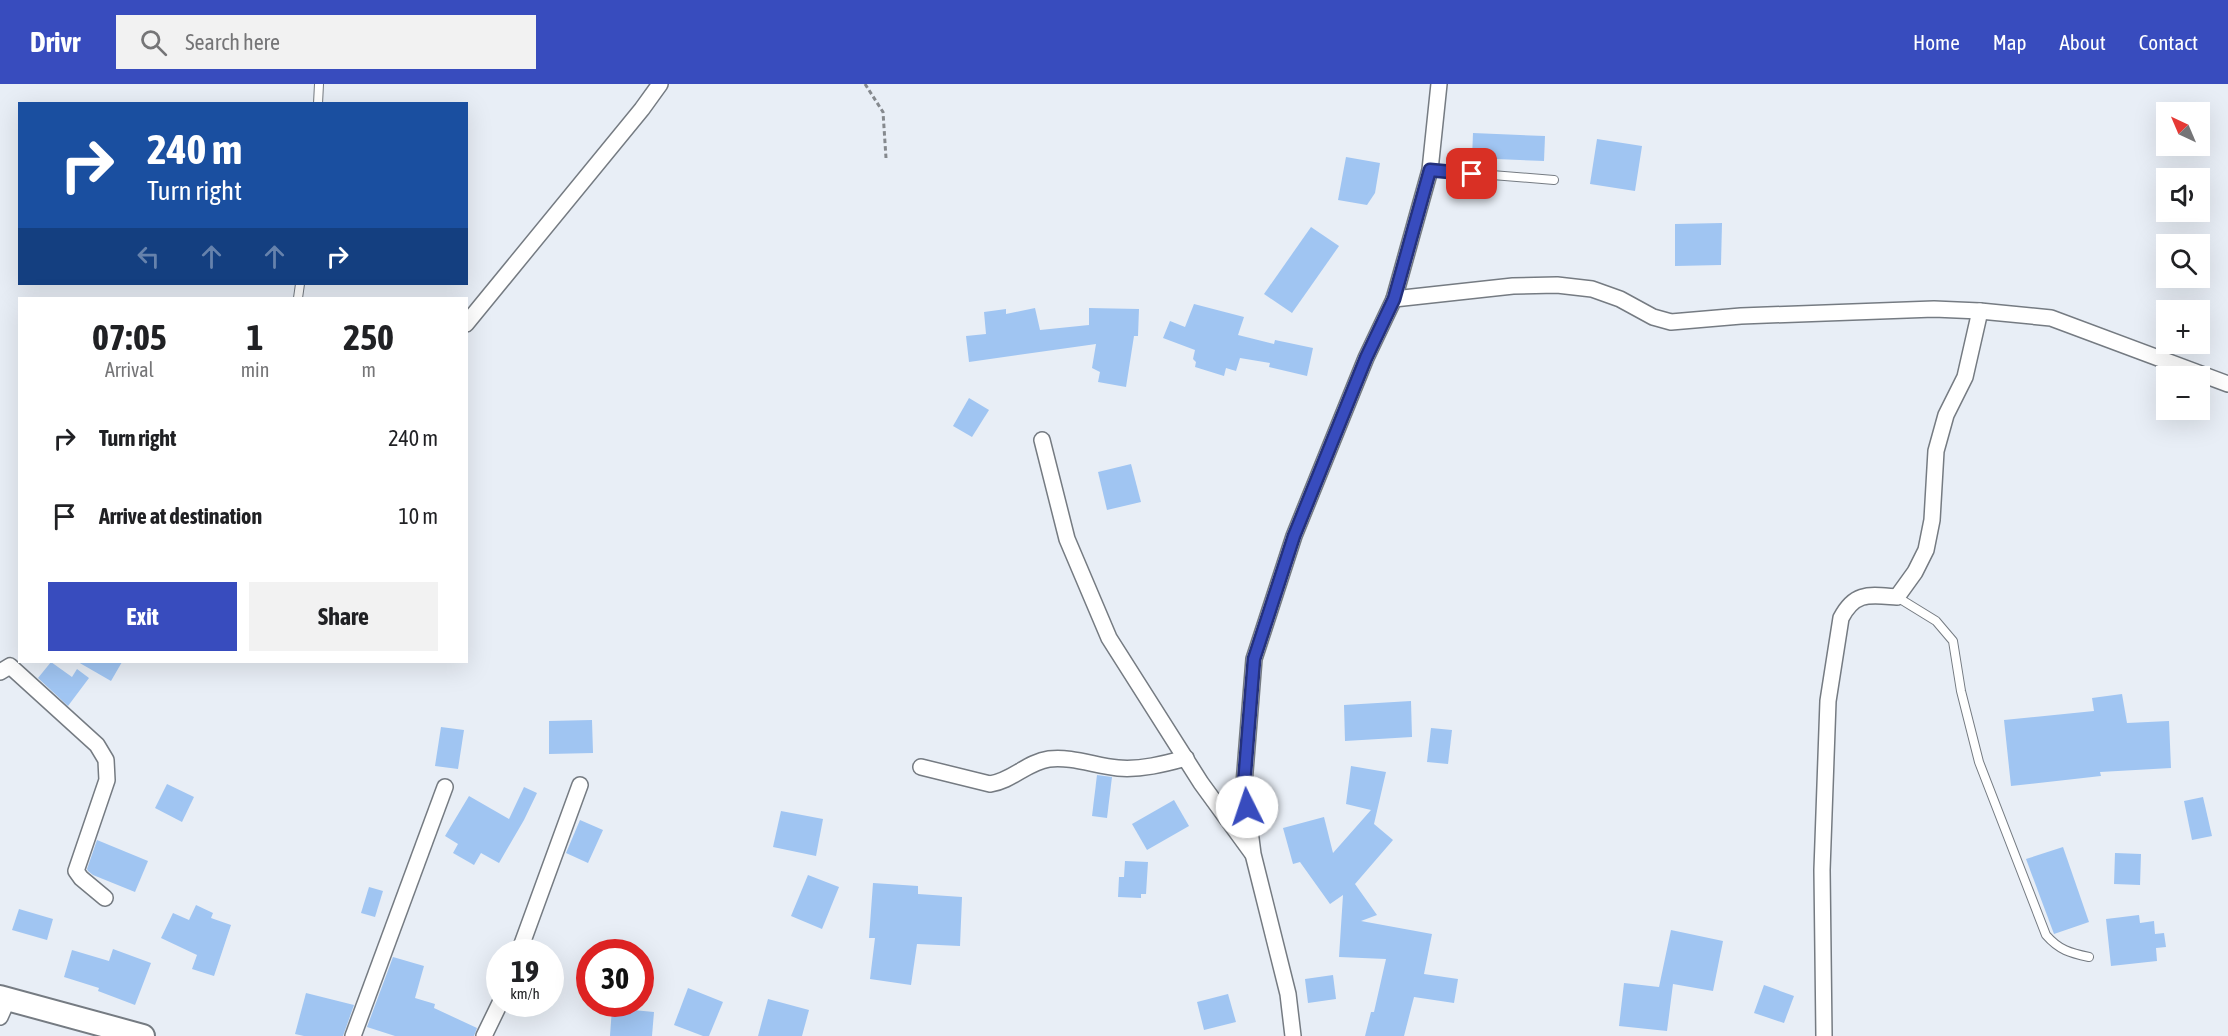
<!DOCTYPE html>
<meta charset="utf-8">
<style>
body{margin:0;font-family:"Asap Condensed",sans-serif;background:#f2f2f2;color:#202124;height:100vh;display:flex;flex-direction:column;font-size:22px;white-space:nowrap}
*{box-sizing:border-box;margin:0}
p{font-size:20px;color:#757577}
.icon{flex:none;width:33px;height:33px;fill:none;stroke:currentColor;stroke-width:2;stroke-linecap:round;stroke-linejoin:round}
.map{position:relative;flex:1;overflow:hidden}
.drawer{position:absolute;left:18px;top:213px;width:450px;height:366px;display:flex;flex-direction:column;background:#fff;border-radius:0px;box-shadow:0 6px 24px #0002}
.drawer>*{flex:none}
.hud{position:absolute;left:18px;top:18px;width:450px;height:183px;border-radius:0px;box-shadow:0 6px 24px #0002;background:#1a4fa0;color:#fff;overflow:hidden}
.needle{width:39px;rotate:316deg}
.tools{position:absolute;left:2156px;top:18px;display:grid;gap:12px}
.tools a{display:grid;place-items:center;width:54px;height:54px;border-radius:0px;background:#fff;box-shadow:0 6px 24px #0002;font-size:30px}
.speed{position:absolute;left:486px;top:855px;display:flex;gap:12px;font-size:30px;font-weight:700;text-align:center}
.speed>*{display:grid;place-content:center;width:78px;height:78px;border-radius:50%;background:#fff;box-shadow:0 6px 24px #0002;line-height:1}
.speed small{font-size:15px;font-weight:400}
.speed .limit{border:9px solid #d22;background:#fff;color:#111}
.pin{position:absolute;display:grid;place-items:center;width:51px;height:51px;color:#fff;margin:-26px;border-radius:12px;box-shadow:0 3px 9px #0006}
.me{position:absolute;width:66px;margin:-33px;rotate:356deg;stroke-linejoin:round;filter:drop-shadow(0 0 4px #0008)}
.turn{display:flex;align-items:center;gap:21px;height:126px;padding:0 30px;font-size:27px}
.turn .icon{width:78px;height:78px;stroke-width:2.5}
.turn b{display:block;font-size:42px;line-height:51px}
.lanes{display:flex;align-items:center;height:57px;padding:0 30px;background:#0003;justify-content:center;gap:30px;direction:ltr}
.lanes .off{opacity:.35}
.eta{display:flex;justify-content:space-evenly;align-items:center;height:102px;text-align:center}
.eta b{font-size:36px;font-weight:700;line-height:42px}
.primary-button{display:flex;gap:12px;margin-top:auto;padding:12px 30px}
.primary-button a{flex:1;height:69px;border-radius:0px;background:#384cbe;color:#fff;font-size:24px;font-weight:700;line-height:69px;text-align:center}
.primary-button a+a{background:#f2f2f2;color:#202124}
ul{padding:0;list-style:none}
li{display:flex;align-items:center;gap:18px;height:78px;padding:0 30px}
li div{flex:1}
li b{display:block;font-size:22px}
li em{font-style:normal}
header{display:flex;align-items:center;gap:36px;box-sizing:border-box;height:84px;padding:0 30px;background:#384cbe;color:#fff}
header strong{font-size:28px}
nav{display:flex;gap:33px;margin-inline-start:auto;font-size:21px}
.search{width:420px;height:54px;background:#f2f2f2;display:flex;align-items:center;gap:15px;box-sizing:border-box;padding:0 21px;border-radius:0px;color:#757577;font-size:22px}
.map>svg:first-child{display:block}
.building{fill:#a0c5f2}
.lines{fill:none;stroke-linecap:round;stroke-linejoin:round}
.service-casing{stroke:#757b82;stroke-width:10}
.minor-casing{stroke:#757b82;stroke-width:18}
.secondary-casing{stroke:#757b82;stroke-width:26}
.path{stroke:#85898e;stroke-width:3;stroke-dasharray:4.5 3;stroke-linecap:butt}
.service{stroke:#fff;stroke-width:8}
.minor{stroke:#fff;stroke-width:15}
.secondary{stroke:#fff;stroke-width:22}
.route-casing{stroke:#24317c;stroke-width:15}
.route{stroke:#384cbe;stroke-width:10}
</style>
<header>
<strong>Drivr</strong>
<div class="search"><svg class="icon" aria-label="search" viewBox="0 0 24 24"><circle cx="10" cy="10" r="6"/><path d="M15 15l6 6"/></svg>Search here</div>
<nav><a>Home</a><a>Map</a><a>About</a><a>Contact</a></nav>
</header>
<div class="map">
<svg width="2228" height="952" viewBox="0 0 2228 952">
<rect width="100%" height="100%" fill="#e8eef6"/>
<g class="building">
<polygon points="1473,49 1545,52 1544,77 1472,74"/>
<polygon points="1597,55 1642,62 1635,107 1590,100"/>
<polygon points="1346,73 1380,79 1375,109 1367,121 1338,116"/>
<polygon points="1722,139 1721,181 1675,182 1675,140"/>
<polygon points="1311,143 1339,162 1292,229 1264,210"/>
<polygon points="1194,220 1244,233 1238,251 1274,260 1275,256 1313,264 1307,292 1269,283 1270,279 1240,274 1236,287 1226,284 1224,292 1195,283 1196,278 1193,275 1195,266 1163,254 1170,237 1185,243"/>
<polygon points="1035,224 1040,246 1089,241 1089,224 1139,225 1138,252 1134,252 1126,303 1098,298 1100,288 1092,284 1096,260 969,278 966,252 986,250 984,228 1006,225 1006,230"/>
<polygon points="969,314 989,326 972,353 953,342"/>
<polygon points="1131,380 1141,418 1107,426 1098,388"/>
<polygon points="51,578 72,593 77,585 89,594 68,622 38,594"/>
<polygon points="78,578 122,578 111,597"/>
<polygon points="2122,610 2127,639 2169,637 2171,684 2100,688 2101,692 2011,702 2004,636 2094,627 2092,614"/>
<polygon points="1411,617 1412,653 1345,657 1344,621"/>
<polygon points="592,636 593,669 549,670 549,637"/>
<polygon points="441,643 464,646 458,685 435,682"/>
<polygon points="1431,644 1452,646 1448,680 1427,678"/>
<polygon points="1351,682 1386,688 1374,740 1393,756 1355,800 1377,831 1361,837 1432,850 1424,890 1458,895 1454,919 1414,913 1404,952 1365,952 1371,928 1374,928 1386,875 1339,873 1343,811 1330,820 1300,778 1293,780 1283,744 1324,733 1333,769 1371,726 1346,720"/>
<polygon points="1097,691 1112,693 1107,734 1092,732"/>
<polygon points="167,700 194,713 182,738 155,724"/>
<polygon points="524,703 537,709 524,736 499,779 481,769 474,781 453,769 458,760 445,752 469,712 509,735"/>
<polygon points="2203,713 2212,752 2192,756 2184,717"/>
<polygon points="1174,716 1189,742 1147,766 1132,740"/>
<polygon points="781,727 823,735 816,772 773,763"/>
<polygon points="580,736 603,746 588,779 566,769"/>
<polygon points="97,756 148,777 135,808 93,791 88,787 87,785"/>
<polygon points="2063,763 2089,838 2054,850 2026,775"/>
<polygon points="2115,769 2141,770 2140,801 2114,800"/>
<polygon points="1125,777 1148,778 1146,810 1141,810 1141,814 1118,813 1119,793 1124,793"/>
<polygon points="808,791 839,803 822,845 791,832"/>
<polygon points="873,799 918,802 918,810 962,813 960,862 917,860 911,901 870,895 875,854 869,854"/>
<polygon points="369,803 383,807 375,833 361,829"/>
<polygon points="196,821 213,829 211,834 231,841 214,892 192,885 197,871 161,854 173,829 189,836"/>
<polygon points="19,825 53,835 47,856 12,846"/>
<polygon points="2139,831 2140,839 2154,837 2155,850 2164,849 2166,863 2156,864 2157,877 2111,882 2106,835"/>
<polygon points="1671,846 1723,857 1713,907 1673,900 1667,947 1619,942 1624,899 1659,903"/>
<polygon points="113,865 151,879 135,921 98,907 99,904 64,893 72,866 109,877"/>
<polygon points="393,873 424,882 415,914 435,920 434,924 477,944 474,952 395,952 367,943"/>
<polygon points="1333,891 1336,915 1308,919 1305,895"/>
<polygon points="1764,901 1794,912 1784,939 1754,929"/>
<polygon points="688,904 723,918 709,952 703,952 674,941"/>
<polygon points="306,909 354,921 343,952 304,952 295,950"/>
<polygon points="1228,910 1236,938 1204,946 1197,918"/>
<polygon points="768,915 809,926 802,952 758,952"/>
<polygon points="612,924 654,928 652,952 610,952"/>
</g>
<g class="lines">
<g class="service-casing">
<g id="service">
<polyline points="318,20 319,0"/>
<polyline points="1430,86 1554,96"/>
<polyline points="298,214 300,200"/>
<path d="M1897 513 1936 537 1953 557 1961 607 1979 678 2046 851C2059 866 2070 869 2089 873"/>
</g>
</g>
<g class="minor-casing">
<g id="minor">
<polyline points="1394,215 1513,202 1557,201 1592,205 1620,215 1653,233 1671,238 1741,232 1934,225 1980,227 2051,234 2228,300"/>
<polyline points="466,240 642,25 660,0"/>
<polyline points="1042,356 1067,455 1109,554 1201,699 1252,769"/>
<polyline points="0,588 10,582 97,661 106,676 107,696 76,787 81,794 105,814"/>
<path d="M921 683 990 700C1012 697 1027 678 1049 675 1071 672 1096 682 1118 684 1141 686 1164 680 1186 674"/>
<polyline points="519,868 580,701"/>
<polyline points="0,933 8,915"/>
<polyline points="353,952 445,703"/>
<polyline points="484,952 500,919"/>
<polyline points="1293,952 1288,910 1253,770 1244,700 1254,575 1294,452 1366,274 1394,215 1430,86 1439,0"/>
<path d="M1824 952 1822 786 1828 617 1841 534C1855 507 1870 511 1897 513L1915 488 1926 466 1932 436 1936 367 1946 331 1965 293 1980 227"/>
</g>
</g>
<g class="secondary-casing">
<polyline id="secondary" points="0,913 143,952"/>
</g>
<polyline class="path" points="865,0 883,28 886,74"/>
<use href="#service" class="service"/>
<use href="#minor" class="minor"/>
<use href="#secondary" class="secondary"/>
</g>
<g class="lines">
<g class="route-casing">
<polyline id="route" points="1247,723 1244,700 1254,575 1294,452 1366,274 1394,215 1430,86 1472,90"/>
</g>
<use href="#route" class="route"/>
</g>
</svg>
<div class="tools">
<a><svg class="needle" viewBox="-14 -14 28 28"><path d="M0-13l5 13h-10z" fill="#e53935"/><path d="M0 13l5-13h-10z" fill="#757577"/></svg></a>
<a><svg class="icon" aria-label="sound" viewBox="0 0 24 24"><path d="M4 9h4l5-4v14l-5-4H4zM17 9q2 3 0 6"/></svg></a>
<a><svg class="icon" aria-label="search" viewBox="0 0 24 24"><circle cx="10" cy="10" r="6"/><path d="M15 15l6 6"/></svg></a>
<a>+</a>
<a>−</a>
</div>
<div class="speed"><div>19<small>km/h</small></div><div class="limit">30</div></div>
<div class="pin" style="left:1472px;top:90px;background:#d93025"><svg class="icon" aria-label="arrive" viewBox="0 0 24 24"><path d="M6 21V4h12l-3 4 3 4H6"/></svg></div>
<svg class="me" style="left:1247px;top:723px" viewBox="-20 -20 40 40"><circle r="19" fill="#fff"/><path d="M0-13L10 11 0 6-10 11z" fill="#384cbe"/></svg>
<div class="hud">
<div class="turn"><svg class="icon" aria-label="right" viewBox="0 0 24 24"><path d="M7 20v-9h11M14 6l5 5-5 5"/></svg><div><b>240 m</b>Turn right</div></div>
<div class="lanes"><svg class="icon off" aria-label="left" viewBox="0 0 24 24"><path d="M17 20v-9H6M10 6l-5 5 5 5"/></svg><svg class="icon off" aria-label="ahead" viewBox="0 0 24 24"><path d="M12 20V5M6 11l6-6 6 6"/></svg><svg class="icon off" aria-label="ahead" viewBox="0 0 24 24"><path d="M12 20V5M6 11l6-6 6 6"/></svg><svg class="icon" aria-label="right" viewBox="0 0 24 24"><path d="M7 20v-9h11M14 6l5 5-5 5"/></svg></div>
</div>
<section class="drawer">
<div class="eta">
<div><b>07:05</b><p>Arrival</p></div>
<div><b>1</b><p>min</p></div>
<div><b>250</b><p>m</p></div>
</div>
<ul>
<li><svg class="icon" aria-label="right" viewBox="0 0 24 24"><path d="M7 20v-9h11M14 6l5 5-5 5"/></svg><div><b>Turn right</b></div><em>240 m</em></li>
<li><svg class="icon" aria-label="arrive" viewBox="0 0 24 24"><path d="M6 21V4h12l-3 4 3 4H6"/></svg><div><b>Arrive at destination</b></div><em>10 m</em></li>
</ul>
<div class="primary-button"><a>Exit</a><a>Share</a></div>
</section>
</div>
